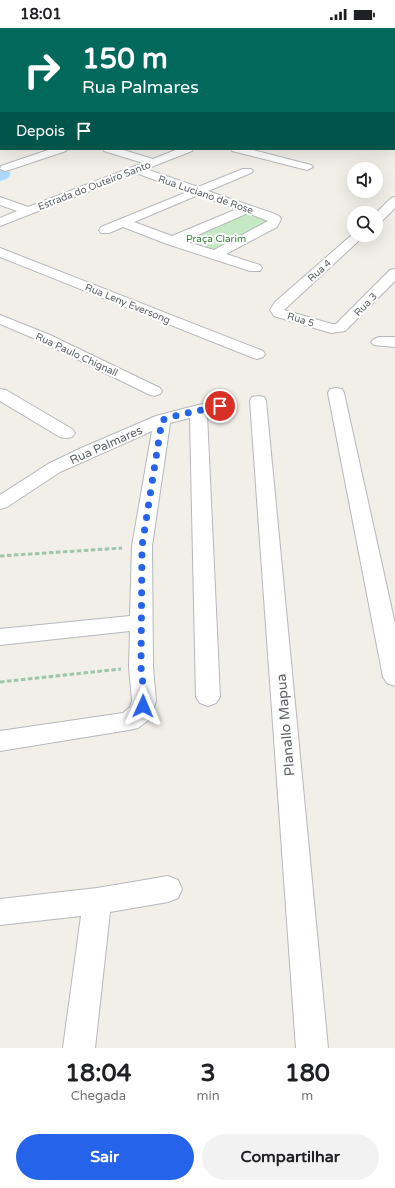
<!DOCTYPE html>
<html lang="pt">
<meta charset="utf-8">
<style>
body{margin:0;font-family:"Varela Round",sans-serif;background:#f2f2f2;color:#202124;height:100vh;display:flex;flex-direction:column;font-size:15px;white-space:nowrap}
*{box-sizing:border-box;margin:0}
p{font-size:13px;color:#757577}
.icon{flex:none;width:22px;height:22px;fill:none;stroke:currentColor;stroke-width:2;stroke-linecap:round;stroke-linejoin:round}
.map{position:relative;height:1020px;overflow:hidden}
.sheet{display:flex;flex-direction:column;background:#fff;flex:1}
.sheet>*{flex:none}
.hud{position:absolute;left:0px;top:0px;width:395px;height:122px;box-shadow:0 4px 16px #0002;background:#00695c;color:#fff;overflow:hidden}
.fabs{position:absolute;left:347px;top:134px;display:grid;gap:8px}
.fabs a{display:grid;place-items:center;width:36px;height:36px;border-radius:50%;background:#fff;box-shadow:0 4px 16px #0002;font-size:20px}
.pin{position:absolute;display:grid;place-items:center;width:34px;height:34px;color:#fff;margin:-17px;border:2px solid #fff;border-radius:50%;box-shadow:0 1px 4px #0007}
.me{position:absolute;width:44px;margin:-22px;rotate:1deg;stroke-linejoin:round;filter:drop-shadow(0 0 3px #0008)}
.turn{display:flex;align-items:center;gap:14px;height:84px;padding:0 16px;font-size:18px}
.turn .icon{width:52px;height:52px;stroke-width:2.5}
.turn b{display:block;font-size:28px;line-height:34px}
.then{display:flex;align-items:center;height:38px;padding:0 16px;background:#0003;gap:8px;font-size:15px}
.eta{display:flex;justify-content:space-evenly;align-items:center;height:68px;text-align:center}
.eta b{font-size:24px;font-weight:700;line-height:28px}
.button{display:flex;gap:8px;margin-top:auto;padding:8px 16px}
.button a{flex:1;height:46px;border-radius:24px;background:#2563eb;color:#fff;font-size:16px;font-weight:700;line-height:46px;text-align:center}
.button a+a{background:#f2f2f2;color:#202124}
.status{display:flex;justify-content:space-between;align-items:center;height:28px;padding:0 20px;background:#fff;direction:ltr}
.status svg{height:11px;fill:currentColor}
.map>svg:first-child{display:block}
.green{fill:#c5e8c5}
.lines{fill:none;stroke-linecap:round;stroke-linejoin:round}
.river{fill:#aadaff;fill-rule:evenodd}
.minor-casing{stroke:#b5b8bc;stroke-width:2}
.path{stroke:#9cc7a9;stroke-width:3;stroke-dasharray:4.5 2.5;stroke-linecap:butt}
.minor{fill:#fff;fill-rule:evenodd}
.wall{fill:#afaea9}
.building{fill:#cccac5;stroke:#8f8d8a}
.route{stroke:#2563eb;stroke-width:7;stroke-dasharray:0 12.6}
.labels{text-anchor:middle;stroke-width:4;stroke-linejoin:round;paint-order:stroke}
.far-street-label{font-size:10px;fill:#5f6368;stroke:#fff}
.far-park-label{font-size:10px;fill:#348238;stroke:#fff}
.street-label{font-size:12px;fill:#5f6368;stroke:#fff}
.near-street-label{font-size:14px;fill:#5f6368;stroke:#fff}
</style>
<div class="status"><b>18:01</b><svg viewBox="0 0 49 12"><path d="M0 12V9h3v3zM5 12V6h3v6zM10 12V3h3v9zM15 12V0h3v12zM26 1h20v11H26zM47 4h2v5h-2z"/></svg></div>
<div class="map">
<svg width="395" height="1020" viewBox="0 0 395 1020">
<rect width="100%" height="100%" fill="#f1efe8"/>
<polygon class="green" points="248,181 273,190 215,227 172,213"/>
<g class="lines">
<polygon class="river" points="0,140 8,142 11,146 7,151 0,153"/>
<g class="minor-casing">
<g id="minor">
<rect x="344" y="0" width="8" height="1"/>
<rect x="0" y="16" width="1" height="4"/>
<rect x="394" y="23" width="1" height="4"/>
<polygon points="1,56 1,62 0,63 0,57"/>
<rect x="394" y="72" width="1" height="6"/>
<rect x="0" y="85" width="1" height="6"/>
<rect x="394" y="104" width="1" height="6"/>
<polygon points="0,108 1,108 0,115"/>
<polygon points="51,121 67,121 66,123 9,142 5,143 0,141 1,138"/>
<path d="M103 121H120L153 131 178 121H193L192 123 146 141 198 159 243 141H251L253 143 251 145 208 163 272 185 279 188 281 191 277 199 226 226 260 237 262 240 260 243H250L167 216 123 199 109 205H101L99 202 101 199 187 164 136 145 0 198V190L17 183 0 177V169L28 179 143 135 104 123ZM198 167 237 181 172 208 134 194ZM248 185 268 193 214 222 184 213Z"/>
<polygon points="231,121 249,121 311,137 313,139 307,142 232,123"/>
<polygon points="395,169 395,180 380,195 376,196 376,185 391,170"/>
<polygon points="354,205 354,207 365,207 284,282 332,296 336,296 390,242 395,241 395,253 345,303 331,305 274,288 270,282 275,274"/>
<polygon points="0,220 263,323 265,326 263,329 257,331 251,329 0,229"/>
<polygon points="0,287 50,307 160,360 162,363 160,366 154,368 148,366 40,313 0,296"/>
<polygon points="379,309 395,309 395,319 374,317 371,314 374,311"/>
<polygon points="336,360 342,361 344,365 395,596 395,658 387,655 383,649 328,365 330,361"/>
<polygon points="0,361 6,362 72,401 75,405 72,409 66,410 60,409 0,373"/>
<polygon points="258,368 264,369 266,373 328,1020 296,1020 250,373 252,369"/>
<polygon points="220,373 226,374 228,378 226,382 207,386 220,669 216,675 208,678 200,675 196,669 190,390 170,395 152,518 153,639 156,673 150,691 138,700 129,702 0,723 0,703 123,685 130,679 132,673 129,639 130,603 0,617 0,601 130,588 132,518 152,403 60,444 7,479 0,481 0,467 48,436 79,421 156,388 198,377"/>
<polygon points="168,848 178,852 182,861 178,870 168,874 110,884 95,1020 63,1020 81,888 0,897 0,871 97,860"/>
</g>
</g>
<g class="path">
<polyline points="0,528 122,520"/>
<polyline points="0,654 121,641"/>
</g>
<use href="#minor" class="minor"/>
</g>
<polygon class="wall" points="360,0 395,0 395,22 394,22 394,1 360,1"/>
<polygon class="building" points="362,0 395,0 395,14 394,14 394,1 362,1"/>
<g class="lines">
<polyline class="route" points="143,678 144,666 141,639 142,518 162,392 178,387 220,378"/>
</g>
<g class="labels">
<g class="far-street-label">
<text transform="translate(94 157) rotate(-21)" y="4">Estrada do Outeiro Santo</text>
<text transform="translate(206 166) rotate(19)" y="4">Rua Luciano de Rose</text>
<text transform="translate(319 242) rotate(-42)" y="4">Rua 4</text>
<text transform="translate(128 275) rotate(22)" y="4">Rua Leny Eversong</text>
<text transform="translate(365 276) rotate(-46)" y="4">Rua 3</text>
<text transform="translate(301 291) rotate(17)" y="4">Rua 5</text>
<text transform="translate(77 326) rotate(25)" y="4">Rua Paulo Chignall</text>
</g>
<g class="far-park-label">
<text x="216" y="214">Praça Clarim</text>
</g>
<g class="street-label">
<text transform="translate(106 417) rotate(-24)" y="4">Rua Palmares</text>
</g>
<g class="near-street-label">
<text transform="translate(285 697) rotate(-95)" y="5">Planallo Mapua</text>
</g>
</g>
</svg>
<div class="fabs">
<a><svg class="icon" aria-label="sound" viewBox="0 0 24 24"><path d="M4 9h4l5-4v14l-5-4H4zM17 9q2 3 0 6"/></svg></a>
<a><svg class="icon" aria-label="search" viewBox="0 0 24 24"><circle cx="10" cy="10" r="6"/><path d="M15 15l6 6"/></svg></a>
</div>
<div class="pin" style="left:220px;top:378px;background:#d93025"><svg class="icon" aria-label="arrive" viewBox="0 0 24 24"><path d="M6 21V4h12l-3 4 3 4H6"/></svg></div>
<svg class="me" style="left:143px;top:678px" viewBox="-20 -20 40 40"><path d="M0-17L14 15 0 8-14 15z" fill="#2563eb" stroke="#fff" stroke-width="4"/></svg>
<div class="hud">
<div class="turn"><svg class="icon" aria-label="right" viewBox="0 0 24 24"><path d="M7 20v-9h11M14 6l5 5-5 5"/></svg><div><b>150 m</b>Rua Palmares</div></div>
<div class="then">Depois<svg class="icon" aria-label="arrive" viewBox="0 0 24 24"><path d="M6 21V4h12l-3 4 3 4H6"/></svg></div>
</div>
</div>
<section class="sheet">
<div class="eta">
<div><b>18:04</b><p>Chegada</p></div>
<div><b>3</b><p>min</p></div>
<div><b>180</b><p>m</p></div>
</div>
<div class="button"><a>Sair</a><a>Compartilhar</a></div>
</section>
